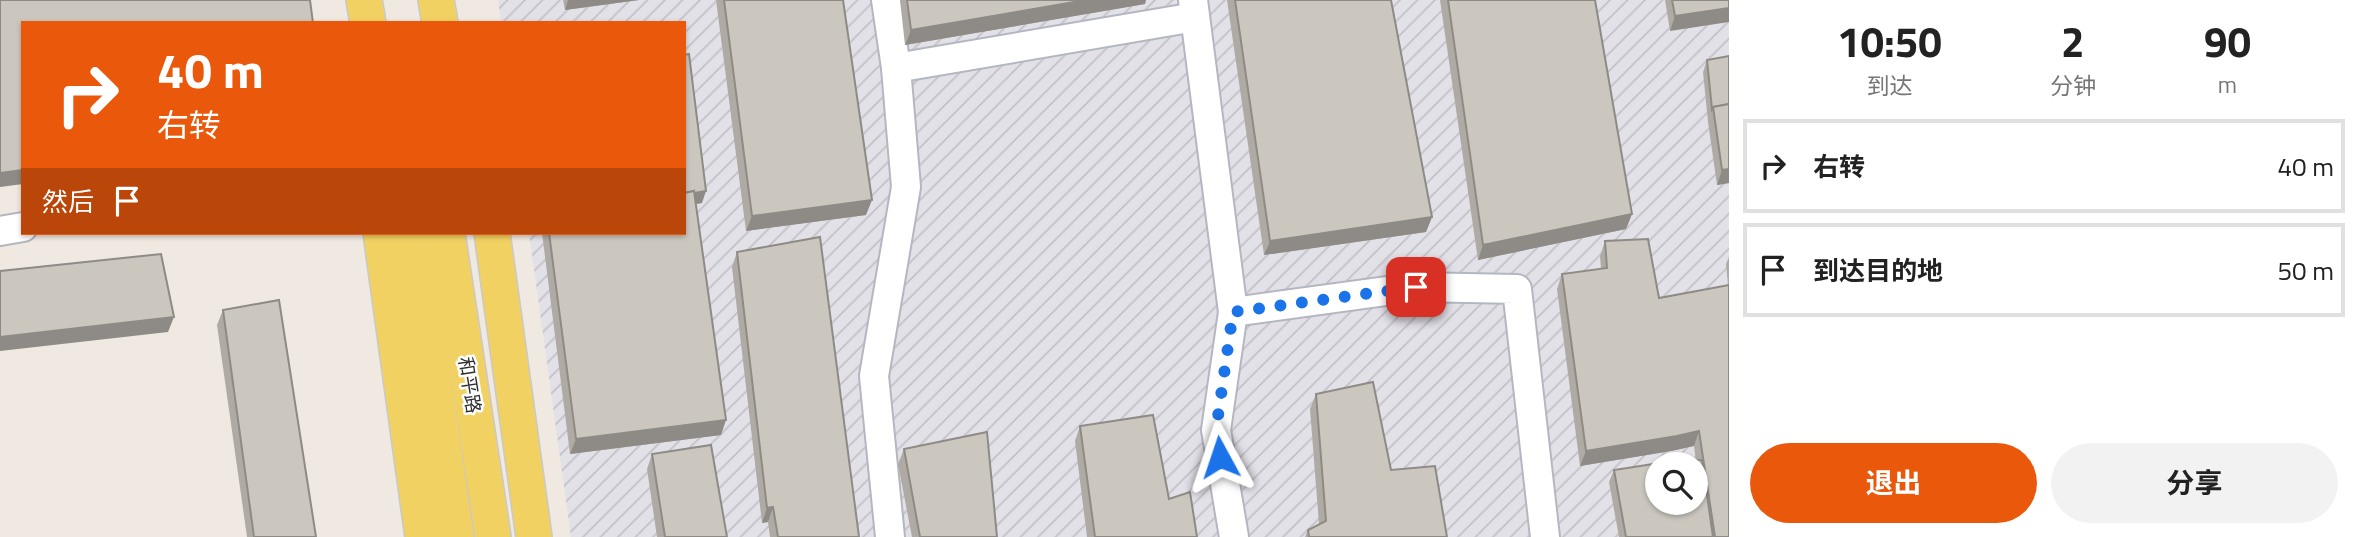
<!DOCTYPE html>
<html lang="zh">
<meta charset="utf-8">
<style>
body{margin:0;font-family:"Titillium Web","Noto Sans SC",sans-serif;background:#f2f2f2;color:#222;height:100vh;display:flex;flex-direction:column;font-size:26px;white-space:nowrap}
*{box-sizing:border-box;margin:0}
p{font-size:23px;color:#767676}
.icon{flex:none;width:38px;height:38px;fill:none;stroke:currentColor;stroke-width:2;stroke-linecap:round;stroke-linejoin:round}
.map{position:relative;flex:1;overflow:hidden}
.details{display:flex;flex-direction:column;background:#fff;width:630px}
.details>*{flex:none}
.hud{position:absolute;left:21px;top:21px;width:665px;height:214px;border-radius:0px;box-shadow:0 2px 5px #0004;background:#ea580c;color:#fff;overflow:hidden}
.fabs{position:absolute;left:1645px;top:452px;display:grid;gap:14px}
.fabs a{display:grid;place-items:center;width:63px;height:63px;border-radius:50%;background:#fff;box-shadow:0 2px 5px #0004;font-size:35px}
.pin{position:absolute;display:grid;place-items:center;width:60px;height:60px;color:#fff;margin:-30px;border-radius:14px;box-shadow:0 4px 10px #0006}
.me{position:absolute;width:77px;margin:-38px;rotate:355deg;stroke-linejoin:round;filter:drop-shadow(0 0 5px #0008)}
.turn{display:flex;align-items:center;gap:24px;height:147px;padding:0 21px;font-size:32px}
.turn .icon{width:91px;height:91px;stroke-width:2.5}
.turn b{display:block;font-size:49px;line-height:60px}
.then{display:flex;align-items:center;height:66px;padding:0 21px;background:#0003;gap:14px;font-size:26px}
.eta{display:flex;justify-content:space-evenly;align-items:center;height:119px;text-align:center}
.eta b{font-size:42px;font-weight:700;line-height:49px}
.button{display:flex;gap:14px;margin-top:auto;padding:14px 21px}
.button a{flex:1;height:80px;border-radius:42px;background:#ea580c;color:#fff;font-size:28px;font-weight:700;line-height:80px;text-align:center}
.button a+a{background:#f2f2f2;color:#222}
ul{padding:0;list-style:none}
li{display:flex;align-items:center;gap:21px;height:94px;margin:0 14px 10px;padding:0 7px;border:4px solid #e0e0e0;border-radius:0px}
li div{flex:1}
li b{display:block;font-size:26px}
li em{font-style:normal}
main{display:flex;flex:1;min-height:0}
.map>svg:first-child{display:block}
.industrial{fill:url(#industrial-furrows);fill-rule:evenodd}
.lines{fill:none;stroke-linecap:round;stroke-linejoin:round}
.minor-casing{stroke:#b4b7c1;stroke-width:32}
.major-casing{stroke:#c9c9c9;stroke-width:38}
.minor{stroke:#fff;stroke-width:28}
.major{stroke:#f2d163;stroke-width:35}
.wall{fill:#afaba4}
.shaded-wall{fill:#8e8b86}
.building{fill:#cbc7bf;stroke:#8e8b86;stroke-width:2;fill-rule:evenodd}
.route{stroke:#1a73e8;stroke-width:12;stroke-dasharray:0 21.6}
.labels{text-anchor:middle;stroke-width:5;stroke-linejoin:round;paint-order:stroke}
.street-label{font-size:19px;fill:#2e2e2e;stroke:#fff}
</style>
<main>
<div class="map">
<svg width="1729" height="537" viewBox="0 0 1729 537">
<defs>
<pattern id="industrial-furrows" width="10" height="10" patternUnits="userSpaceOnUse" patternTransform="scale(1.75)"><rect width="10" height="10" fill="#e3e1e8"/><path d="M-1 1l2-2M0 10L10 0M9 11l2-2" fill="none" stroke="#c3c1c7"/></pattern>
</defs>
<rect width="100%" height="100%" fill="#efe9e1"/>
<path class="industrial" d="M498 0H1729V537H571L529 233H684V23H501ZM1657 464H1696V502H1657Z"/>
<g class="lines">
<g class="minor-casing">
<g id="minor">
<polyline points="886,0 896,68 906,187 874,376 890,537"/>
<polyline points="1193,0 1233,312"/>
<polyline points="896,68 1195,17"/>
<polyline points="0,231 23,227"/>
<polyline points="1234,537 1216,430 1233,312 1416,287 1517,289 1545,537"/>
</g>
</g>
<g class="major-casing">
<g id="major">
<polyline points="364,0 368,23"/>
<polyline points="436,0 440,23"/>
<polyline points="381,233 423,537"/>
<polyline points="413,233 456,537"/>
<polyline points="447,233 493,537"/>
<polyline points="492,233 534,537"/>
</g>
</g>
<use href="#minor" class="minor"/>
<use href="#major" class="major"/>
</g>
<g class="wall">
<polygon points="563,0 639,0 565,10"/>
<polygon points="716,0 843,0 866,215 746,231"/>
<polygon points="900,0 1146,0 1145,4 905,45"/>
<polygon points="1227,0 1391,0 1432,217 1426,232 1264,255"/>
<polygon points="1440,0 1595,0 1632,214 1626,229 1478,260"/>
<polygon points="1665,0 1729,0 1670,31"/>
<polygon points="684,55 702,203 696,204 721,435 570,454 542,233 684,233"/>
<polygon points="1707,60 1729,183 1717,185 1708,122 1703,72"/>
<polygon points="1605,241 1659,298 1728,285 1726,264 1729,257 1729,537 1619,537 1609,482 1614,470 1696,461 1694,446 1671,451 1580,466 1557,289 1562,274 1601,269 1600,256"/>
<polygon points="737,252 852,492 859,537 770,537 768,522 762,523 732,267"/>
<polygon points="223,310 316,537 247,537 217,325"/>
<polygon points="1316,394 1447,537 1305,537 1308,530 1319,524 1310,409"/>
<polygon points="1080,426 1169,499 1197,537 1087,537 1075,441"/>
<polygon points="904,449 997,537 912,537 898,464"/>
<polygon points="652,454 727,537 657,537 647,469"/>
</g>
<g class="shaded-wall">
<polygon points="568,0 639,0 565,10"/>
<polygon points="1086,0 1146,0 1145,4 905,45 911,30"/>
<polygon points="1729,8 1729,22 1670,31 1675,16"/>
<polygon points="1729,169 1729,183 1717,185 1722,170"/>
<polygon points="23,170 23,184 0,187 0,173"/>
<polygon points="706,191 702,203 684,206 684,195"/>
<polygon points="872,200 866,215 746,231 752,216"/>
<polygon points="1632,214 1626,229 1478,260 1483,245"/>
<polygon points="1432,217 1426,232 1264,255 1270,241"/>
<polygon points="174,317 168,332 0,351 0,337"/>
<polygon points="726,420 721,435 570,454 576,439"/>
<polygon points="1699,431 1694,446 1671,451 1580,466 1586,451"/>
<polygon points="773,507 768,522 762,523 767,508"/>
</g>
<g class="building">
<polygon points="0,0 310,0 313,23 23,23 23,170 0,173"/>
<polygon points="724,0 843,0 872,200 752,216"/>
<polygon points="907,0 1086,0 911,30"/>
<polygon points="1235,0 1391,0 1432,217 1270,241"/>
<polygon points="1448,0 1595,0 1632,214 1483,245"/>
<polygon points="1672,0 1729,0 1729,8 1675,16"/>
<polygon points="689,54 706,191 694,193 694,191 684,193 684,55"/>
<polygon points="1729,56 1729,104 1713,107 1712,109 1707,60"/>
<polygon points="1729,104 1729,169 1722,170 1713,107"/>
<polygon points="694,191 726,420 576,439 549,233 684,233 684,193"/>
<polygon points="820,237 859,537 778,537 773,507 767,508 737,252"/>
<polygon points="1648,239 1659,298 1729,285 1729,537 1715,537 1699,431 1677,436 1586,451 1562,274 1607,268 1605,241"/>
<polygon points="161,254 174,317 0,337 0,271"/>
<polygon points="279,300 316,537 254,537 223,310"/>
<polygon points="1373,382 1391,470 1435,466 1447,537 1309,537 1308,530 1326,521 1316,394"/>
<polygon points="1153,415 1169,499 1190,492 1197,537 1095,537 1080,426"/>
<polygon points="987,432 997,537 920,537 904,449"/>
<polygon points="711,445 727,537 665,537 652,454"/>
<path d="M1702 460 1713 537H1626L1614 470 1653 464ZM1657 464H1696V502H1657Z"/>
</g>
<g class="lines">
<polyline class="route" points="1220,457 1216,430 1233,312 1416,287"/>
</g>
<g class="labels">
<g class="street-label">
<text transform="translate(470 385) rotate(81)" y="7">和平路</text>
</g>
</g>
</svg>
<div class="fabs">
<a><svg class="icon" aria-label="search" viewBox="0 0 24 24"><circle cx="10" cy="10" r="6"/><path d="M15 15l6 6"/></svg></a>
</div>
<div class="pin" style="left:1416px;top:287px;background:#d93025"><svg class="icon" aria-label="arrive" viewBox="0 0 24 24"><path d="M6 21V4h12l-3 4 3 4H6"/></svg></div>
<svg class="me" style="left:1220px;top:457px" viewBox="-20 -20 40 40"><path d="M0-17L14 15 0 8-14 15z" fill="#1a73e8" stroke="#fff" stroke-width="4"/></svg>
<div class="hud">
<div class="turn"><svg class="icon" aria-label="right" viewBox="0 0 24 24"><path d="M7 20v-9h11M14 6l5 5-5 5"/></svg><div><b>40 m</b>右转</div></div>
<div class="then">然后<svg class="icon" aria-label="arrive" viewBox="0 0 24 24"><path d="M6 21V4h12l-3 4 3 4H6"/></svg></div>
</div>
</div>
<section class="details">
<div class="eta">
<div><b>10:50</b><p>到达</p></div>
<div><b>2</b><p>分钟</p></div>
<div><b>90</b><p>m</p></div>
</div>
<ul>
<li><svg class="icon" aria-label="right" viewBox="0 0 24 24"><path d="M7 20v-9h11M14 6l5 5-5 5"/></svg><div><b>右转</b></div><em>40 m</em></li>
<li><svg class="icon" aria-label="arrive" viewBox="0 0 24 24"><path d="M6 21V4h12l-3 4 3 4H6"/></svg><div><b>到达目的地</b></div><em>50 m</em></li>
</ul>
<div class="button"><a>退出</a><a>分享</a></div>
</section>
</main>
